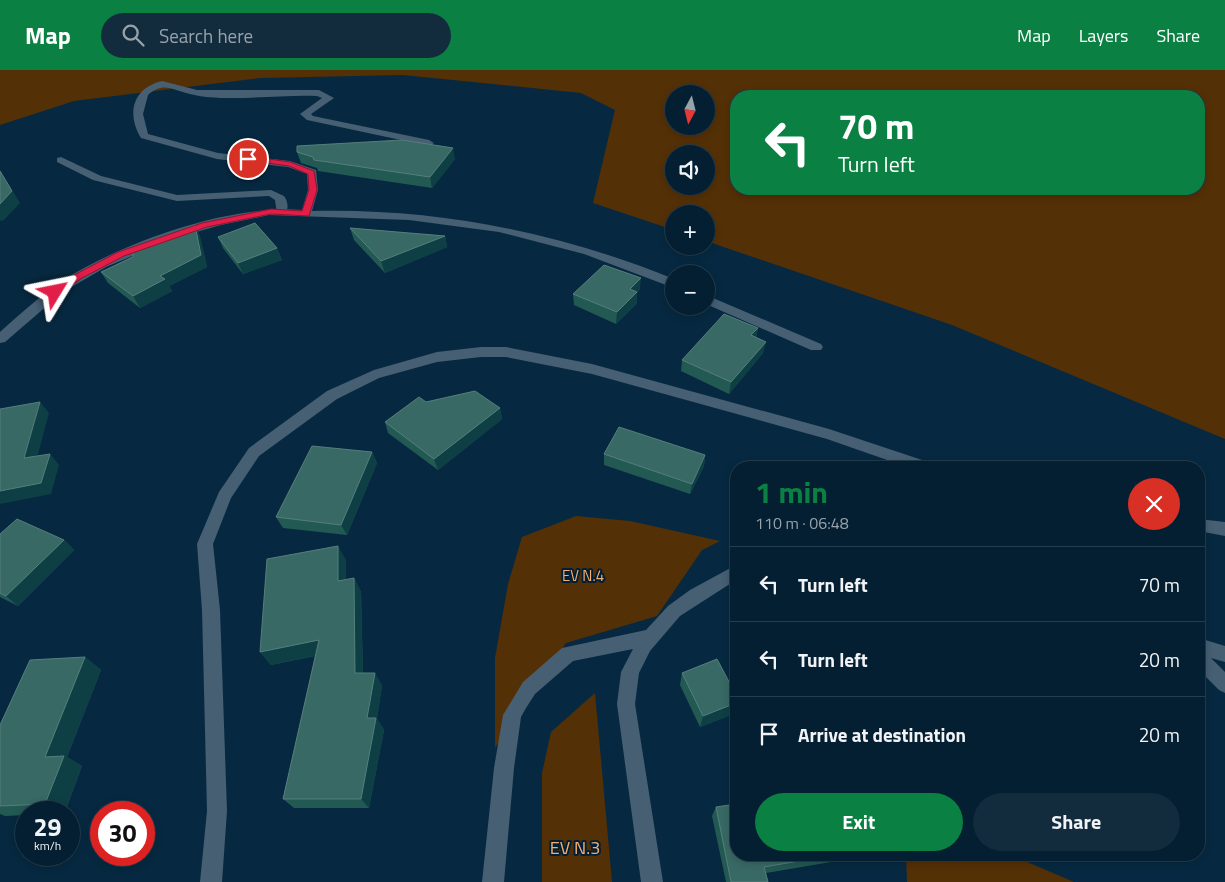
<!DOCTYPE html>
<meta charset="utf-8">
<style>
body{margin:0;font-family:"Titillium Web",sans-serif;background:#122c3d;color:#f1f3f6;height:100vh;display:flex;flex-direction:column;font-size:19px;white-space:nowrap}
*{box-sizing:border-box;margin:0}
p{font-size:16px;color:#97a2ab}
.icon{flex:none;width:28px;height:28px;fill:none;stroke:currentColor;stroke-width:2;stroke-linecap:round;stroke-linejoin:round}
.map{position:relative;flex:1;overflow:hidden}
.details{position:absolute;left:730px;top:391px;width:475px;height:400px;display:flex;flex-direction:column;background:#041f31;border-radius:20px;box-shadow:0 2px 8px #0003,0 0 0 1px #253d4d}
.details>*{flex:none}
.banner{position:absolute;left:730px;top:20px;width:475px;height:105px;border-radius:20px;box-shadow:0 2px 8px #0003,0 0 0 1px #253d4d;background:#0b8043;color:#fff;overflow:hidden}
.needle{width:32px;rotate:187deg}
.fabs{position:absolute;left:665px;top:15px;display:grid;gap:10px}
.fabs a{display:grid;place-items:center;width:50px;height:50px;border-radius:50%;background:#041f31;box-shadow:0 2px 8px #0003,0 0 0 1px #253d4d;font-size:25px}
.speed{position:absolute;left:15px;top:731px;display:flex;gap:10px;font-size:25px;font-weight:700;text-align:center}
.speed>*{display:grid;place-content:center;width:65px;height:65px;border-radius:50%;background:#041f31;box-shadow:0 2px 8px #0003,0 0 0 1px #253d4d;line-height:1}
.speed small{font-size:12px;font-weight:400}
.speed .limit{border:8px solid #d22;background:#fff;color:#111}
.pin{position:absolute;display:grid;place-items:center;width:42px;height:42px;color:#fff;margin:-21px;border:2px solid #fff;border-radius:50%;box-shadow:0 1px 5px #0007}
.me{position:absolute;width:55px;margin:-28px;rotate:55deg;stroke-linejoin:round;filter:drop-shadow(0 0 4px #0008)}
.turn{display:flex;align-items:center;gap:18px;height:105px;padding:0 25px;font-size:22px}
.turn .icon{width:65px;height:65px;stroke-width:2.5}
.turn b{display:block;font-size:35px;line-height:42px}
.round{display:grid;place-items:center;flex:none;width:52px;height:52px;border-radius:26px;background:#122c3d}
.overview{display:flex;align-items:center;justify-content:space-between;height:85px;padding:0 25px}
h1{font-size:30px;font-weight:700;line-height:38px;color:#0b8043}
.button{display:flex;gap:10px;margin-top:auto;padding:10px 25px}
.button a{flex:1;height:58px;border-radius:30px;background:#0b8043;color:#fff;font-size:20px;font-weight:700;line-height:58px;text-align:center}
.button a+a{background:#122c3d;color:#f1f3f6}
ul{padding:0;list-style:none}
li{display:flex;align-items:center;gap:15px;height:75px;padding:0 25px;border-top:1px solid #253d4d}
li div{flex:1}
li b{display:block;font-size:19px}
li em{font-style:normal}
header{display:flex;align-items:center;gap:30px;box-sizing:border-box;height:70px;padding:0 25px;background:#0b8043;color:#fff}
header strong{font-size:24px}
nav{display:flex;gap:28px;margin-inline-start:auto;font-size:18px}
.search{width:350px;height:45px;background:#122c3d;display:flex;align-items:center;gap:12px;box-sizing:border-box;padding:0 18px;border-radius:28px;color:#97a2ab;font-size:19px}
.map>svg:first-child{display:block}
.green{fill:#543006;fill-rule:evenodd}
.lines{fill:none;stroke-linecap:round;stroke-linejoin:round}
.service{fill:#465f73;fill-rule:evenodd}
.minor{fill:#465f73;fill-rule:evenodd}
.wall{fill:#235953}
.shaded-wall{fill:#0e3f44}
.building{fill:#396964;stroke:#557f7c}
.route{fill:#e11d48;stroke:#92132f}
.labels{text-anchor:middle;stroke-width:4;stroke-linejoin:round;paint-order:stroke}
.park-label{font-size:15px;fill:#f4af6e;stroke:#001f37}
.near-park-label{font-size:18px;fill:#f4af6e;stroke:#001f37}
</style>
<header>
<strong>Map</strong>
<div class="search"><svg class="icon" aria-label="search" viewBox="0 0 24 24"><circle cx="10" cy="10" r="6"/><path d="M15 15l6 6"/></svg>Search here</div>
<nav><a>Map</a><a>Layers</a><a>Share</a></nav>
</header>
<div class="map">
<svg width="1225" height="812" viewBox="0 0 1225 812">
<rect width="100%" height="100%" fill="#062941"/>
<g class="green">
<path d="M0 0H1225V369L952 255 706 171V144H674V160L593 133 615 40 581 23 403 5 260 8 74 31 0 55ZM674 24H706V56H674ZM736 26H1199V119H736ZM674 84H706V116H674Z"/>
<polygon points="576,446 630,451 720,471 702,480 657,546 566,573 495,678 495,588 508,514 522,467"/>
<polygon points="595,623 612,812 542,812 542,703 551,662"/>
<polygon points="906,785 1011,785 1074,812 907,812"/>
</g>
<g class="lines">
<path class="service" d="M61 87 101 106 177 125 271 120 284 126C288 131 289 139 285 144H277L275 130 269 126 177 131 93 110 57 92V88Z"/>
<g class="minor">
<path d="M162 11 197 20H319L334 28 311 44 313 46 429 70 434 73 429 76 307 50 300 44 322 28 317 26C280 24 224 33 190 24 173 20 163 11 148 25L143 44 148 64 218 83 290 91 316 100 318 120 312 141C438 138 558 162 674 209V218L584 184 499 162 409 150 269 145 221 155 175 168 106 197 63 222 5 272 0 273V262C20 244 40 226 62 211 123 172 230 134 302 140L308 120 307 104 288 97 217 89 141 68C126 43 133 18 162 11Z"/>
<polygon points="706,225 821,274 823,277 821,280 811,280 706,234"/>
<polygon points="481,277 506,277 592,294 829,359 934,394 936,398 910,398 827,369 592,304 506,287 481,287 437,292 379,308 337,329 259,386 231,428 213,474 220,540 227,741 222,812 200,812 207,741 202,540 197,474 219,422 249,378 327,321 374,300 437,282"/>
<polygon points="1199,449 1225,452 1225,466 1199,461"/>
<polygon points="736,495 736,510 680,546 650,581 639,603 635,634 663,812 641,812 617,634 621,602 633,579 573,591 535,624 526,638 521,647 514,698 504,812 482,812 494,698 503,645 523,612 562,578 646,560 668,536 690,520"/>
<polygon points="1199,568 1225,576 1225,592 1211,588 1225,602 1225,623 1219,620 1199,600"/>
</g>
</g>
<g class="wall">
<polygon points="297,82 455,89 432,118 318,101 317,98 301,93"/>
<polygon points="195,155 200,167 207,197 169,216 172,221 140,238 108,213 101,202"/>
<polygon points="350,158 445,166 447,177 385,203 354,170"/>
<polygon points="218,167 277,178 282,190 243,204 223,178"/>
<polygon points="640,219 637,223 637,233 616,254 574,235 573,224"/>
<polygon points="758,258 756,267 763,283 729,324 681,301 682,290"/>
<polygon points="500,338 502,349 438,400 388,363 385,352"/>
<polygon points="372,382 377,393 347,465 283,458 276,447"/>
<polygon points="604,384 705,385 704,396 690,424 604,395"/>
<polygon points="0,464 64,470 74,480 18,536 0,527"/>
<polygon points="346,490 346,510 354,508 361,522 363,603 382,615 377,649 384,660 369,738 294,738 283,729 315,586 271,595 260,582"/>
<polygon points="85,587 101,600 67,687 82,696 65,742 26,742 26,745 5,746 0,744 0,655"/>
<polygon points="682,603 736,625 736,643 700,657 680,615"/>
<polygon points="716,737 736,785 838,785 831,792 766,803 768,812 726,812 712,746"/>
</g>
<g class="shaded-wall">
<polygon points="453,78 455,89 432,118 430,107"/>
<polygon points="0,100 20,133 4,150 0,151"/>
<polygon points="195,155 200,167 207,197 169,216 172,221 140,238 133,226 160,206"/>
<polygon points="445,166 447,177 385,203 381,191"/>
<polygon points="277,178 282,190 243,204 238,193"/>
<polygon points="641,208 640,219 637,223 637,233 616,254 617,242 630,219"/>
<polygon points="758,258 755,270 751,265"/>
<polygon points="766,272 763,283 729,324 731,312"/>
<polygon points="40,332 49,343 34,399 24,388"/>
<polygon points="500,338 502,349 438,400 434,389"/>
<polygon points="372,382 377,393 347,465 341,455"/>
<polygon points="50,384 59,395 51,424 0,434 0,421"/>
<polygon points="705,385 704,396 690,424 692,414"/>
<polygon points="64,470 74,480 18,536 6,526"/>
<polygon points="338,476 346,490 346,525 338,511"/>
<polygon points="354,508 361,522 363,615 355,603"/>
<polygon points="319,570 328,583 271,595 260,582"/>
<polygon points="85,587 101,600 67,687 82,696 65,742 63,742 45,734 45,687"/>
<polygon points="375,603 382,615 377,649 384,660 369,738 361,729 367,648"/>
<polygon points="736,633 736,643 700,657 703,646"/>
</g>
<g class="building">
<polygon points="402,70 453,78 430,107 314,90 313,87 297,82 297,76"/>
<polygon points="0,101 12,121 0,134"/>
<polygon points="255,153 277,178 238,193 218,167"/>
<polygon points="195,155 201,185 160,206 165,209 133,226 101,202 133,187 133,182"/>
<polygon points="350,158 445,166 381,191"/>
<polygon points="604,195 641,208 630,219 637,222 617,242 573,224"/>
<polygon points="724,244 758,258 751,265 766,272 731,312 682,290"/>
<polygon points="475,321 500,338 434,389 385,352 419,327 426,332"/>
<polygon points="40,332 24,388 50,384 41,413 0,421 0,339"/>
<polygon points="619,357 705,385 692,414 604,384"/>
<polygon points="312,376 372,382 341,455 276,447"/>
<polygon points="17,449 64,470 6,526 0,523 0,464"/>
<polygon points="338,476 338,511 354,508 355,603 375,603 367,648 376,648 361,729 283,729 319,570 260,582 267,489"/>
<polygon points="85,587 45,687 64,686 45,734 0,736 0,655 30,590"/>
<polygon points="717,589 736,625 736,633 703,646 682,603"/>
<polygon points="736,734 736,785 834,785 764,797 768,812 731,812 716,737"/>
</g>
<polygon class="route" points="248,86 290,92 314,101 317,120 309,146 271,144 207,157 124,186 82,208 58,225 52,225 52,220 76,204 118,182 202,153 271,139 302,141 309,120 308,104 289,96 245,90 245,87"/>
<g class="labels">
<g class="park-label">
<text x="583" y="511">EV N.4</text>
</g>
<g class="near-park-label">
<text x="575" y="784">EV N.3</text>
</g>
</g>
</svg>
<div class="fabs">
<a><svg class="needle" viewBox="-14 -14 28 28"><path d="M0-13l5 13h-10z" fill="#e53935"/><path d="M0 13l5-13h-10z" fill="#97a2ab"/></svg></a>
<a><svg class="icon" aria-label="sound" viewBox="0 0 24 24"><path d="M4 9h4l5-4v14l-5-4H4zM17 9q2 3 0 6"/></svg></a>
<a>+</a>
<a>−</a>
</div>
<div class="speed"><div>29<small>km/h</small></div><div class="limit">30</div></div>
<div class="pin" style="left:248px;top:89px;background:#d93025"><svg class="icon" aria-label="arrive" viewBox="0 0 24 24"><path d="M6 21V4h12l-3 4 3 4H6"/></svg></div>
<svg class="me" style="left:55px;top:222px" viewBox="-20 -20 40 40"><path d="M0-17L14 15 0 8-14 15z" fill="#e11d48" stroke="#fff" stroke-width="4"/></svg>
<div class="banner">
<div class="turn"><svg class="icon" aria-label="left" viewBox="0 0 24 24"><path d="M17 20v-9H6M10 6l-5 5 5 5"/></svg><div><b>70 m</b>Turn left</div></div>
</div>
<section class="details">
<div class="overview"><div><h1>1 min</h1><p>110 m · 06:48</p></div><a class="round" style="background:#d93025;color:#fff"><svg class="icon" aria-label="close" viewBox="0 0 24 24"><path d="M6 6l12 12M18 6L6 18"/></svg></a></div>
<ul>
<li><svg class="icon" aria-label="left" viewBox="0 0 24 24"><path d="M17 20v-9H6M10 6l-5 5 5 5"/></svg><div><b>Turn left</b></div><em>70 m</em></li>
<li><svg class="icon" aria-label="left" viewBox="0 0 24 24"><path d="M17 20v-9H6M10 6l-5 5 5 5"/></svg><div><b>Turn left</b></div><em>20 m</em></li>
<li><svg class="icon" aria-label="arrive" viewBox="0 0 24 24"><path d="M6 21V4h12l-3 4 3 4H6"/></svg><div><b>Arrive at destination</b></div><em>20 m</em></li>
</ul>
<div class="button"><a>Exit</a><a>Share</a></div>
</section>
</div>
